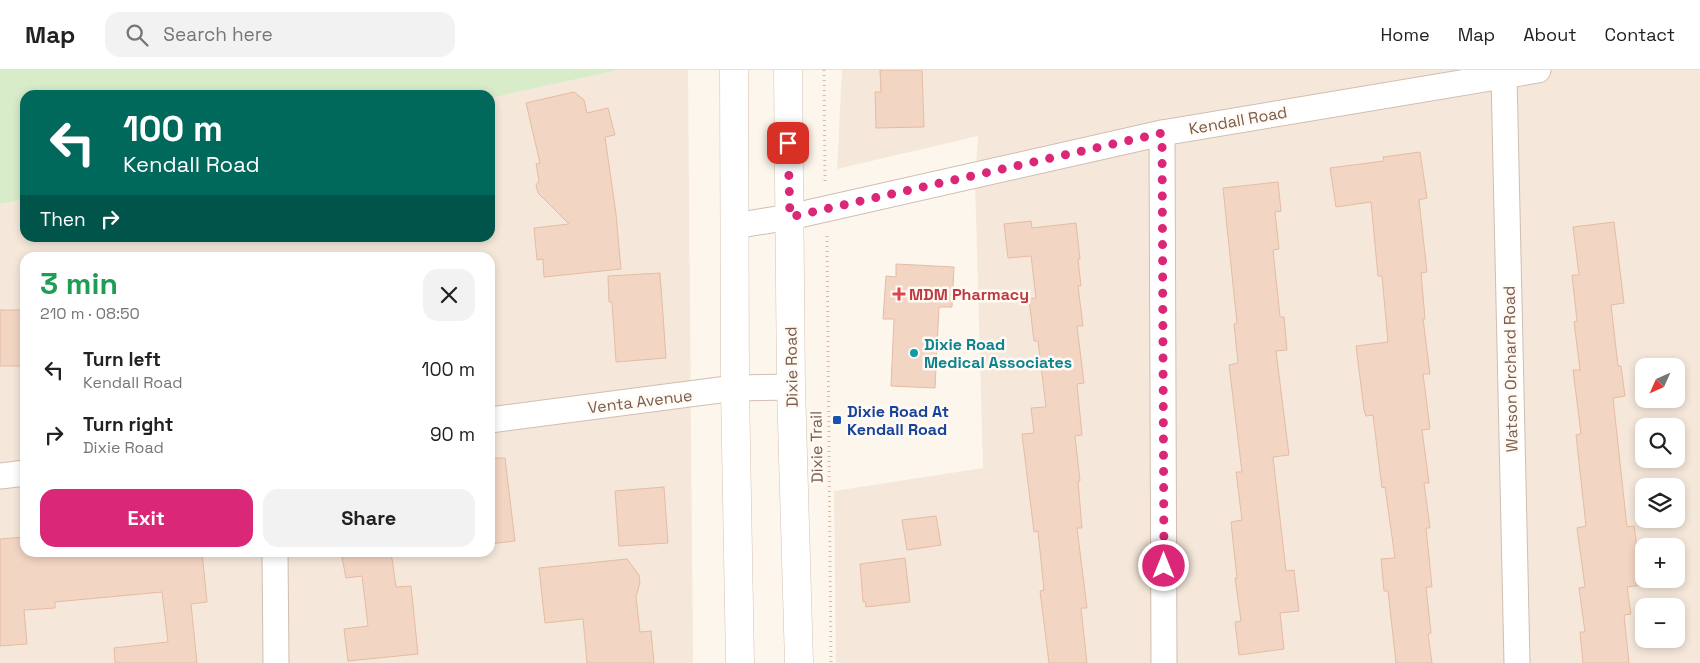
<!DOCTYPE html>
<meta charset="utf-8">
<style>
body{margin:0;font-family:"Space Grotesk",sans-serif;background:#f2f2f2;color:#222;height:100vh;display:flex;flex-direction:column;font-size:19px;white-space:nowrap}
*{box-sizing:border-box;margin:0}
p{font-size:16px;color:#767676}
.icon{flex:none;width:28px;height:28px;fill:none;stroke:currentColor;stroke-width:2;stroke-linecap:round;stroke-linejoin:round}
.map{position:relative;flex:1;overflow:hidden}
.panel{position:absolute;left:20px;top:182px;width:475px;height:305px;display:flex;flex-direction:column;background:#fff;border-radius:15px;box-shadow:0 2px 8px #0003}
.panel>*{flex:none}
.banner{position:absolute;left:20px;top:20px;width:475px;height:152px;border-radius:15px;box-shadow:0 2px 8px #0003;background:#00695c;color:#fff;overflow:hidden}
.needle{width:32px;rotate:225deg}
.tools{position:absolute;left:1635px;top:288px;display:grid;gap:10px}
.tools a{display:grid;place-items:center;width:50px;height:50px;border-radius:10px;background:#fff;box-shadow:0 2px 8px #0003;font-size:25px}
.pin{position:absolute;display:grid;place-items:center;width:42px;height:42px;color:#fff;margin:-21px;border-radius:10px;box-shadow:0 2px 8px #0006}
.me{position:absolute;width:55px;margin:-28px;rotate:0deg;stroke-linejoin:round;filter:drop-shadow(0 0 4px #0008)}
.turn{display:flex;align-items:center;gap:18px;height:105px;padding:0 20px;font-size:22px}
.turn .icon{width:65px;height:65px;stroke-width:2.5}
.turn b{display:block;font-size:35px;line-height:42px}
.then{display:flex;align-items:center;height:48px;padding:0 20px;background:#0003;gap:10px;font-size:19px}
.round{display:grid;place-items:center;flex:none;width:52px;height:52px;border-radius:15px;background:#f2f2f2}
.head{display:flex;align-items:center;justify-content:space-between;height:85px;padding:0 20px}
h1{font-size:30px;font-weight:700;line-height:38px;color:#1e9e55}
.cta{display:flex;gap:10px;margin-top:auto;padding:10px 20px}
.cta a{flex:1;height:58px;border-radius:15px;background:#db2777;color:#fff;font-size:20px;font-weight:700;line-height:58px;text-align:center}
.cta a+a{background:#f2f2f2;color:#222}
ul{padding:0;list-style:none}
li{display:flex;align-items:center;gap:15px;height:65px;padding:0 20px}
li div{flex:1}
li b{display:block;font-size:19px}
li em{font-style:normal}
header{display:flex;align-items:center;gap:30px;box-sizing:border-box;height:70px;padding:0 25px;background:#fff;border-bottom:1px solid #e0e0e0}
header strong{font-size:24px}
nav{display:flex;gap:28px;margin-inline-start:auto;font-size:18px}
.search{width:350px;height:45px;background:#f2f2f2;display:flex;align-items:center;gap:12px;box-sizing:border-box;padding:0 18px;border-radius:15px;color:#767676;font-size:19px}
.map>svg:first-child{display:block}
.residential{fill:#f5e8da;fill-rule:evenodd}
.green{fill:#d8ecc9}
.building{fill:#f3d5c3;stroke:#e6bba3}
.lines{fill:none;stroke-linecap:round;stroke-linejoin:round}
.minor-casing{stroke:#d1beb0;stroke-width:27}
.secondary-casing{stroke:#d6c0b0;stroke-width:29}
.path{stroke:#d9b8a5;stroke-width:3;stroke-dasharray:1 4;stroke-linecap:butt}
.minor{stroke:#fff;stroke-width:25}
.secondary{stroke:#fff;stroke-width:28}
.route{stroke:#db2777;stroke-width:9;stroke-dasharray:0 16.2}
.health-dot{fill:#e0444e;stroke:#fffaf3;stroke-width:2}
.culture-dot{fill:#0f9aa8;stroke:#fffaf3;stroke-width:2}
.transit-dot{fill:#1a4fb4;stroke:#fffaf3;stroke-width:2}
.labels{text-anchor:middle;stroke-width:5;stroke-linejoin:round;paint-order:stroke}
.street-label{font-size:16px;fill:#7a5c4d;stroke:#fffaf3}
.health-label{font-size:16px;font-weight:bold;fill:#be3a42;stroke:#fffaf3;text-anchor:start}
.culture-label{font-size:16px;font-weight:bold;fill:#0d838f;stroke:#fffaf3;text-anchor:start}
.transit-label{font-size:16px;font-weight:bold;fill:#164399;stroke:#fffaf3;text-anchor:start}
</style>
<header>
<strong>Map</strong>
<div class="search"><svg class="icon" aria-label="search" viewBox="0 0 24 24"><circle cx="10" cy="10" r="6"/><path d="M15 15l6 6"/></svg>Search here</div>
<nav><a>Home</a><a>Map</a><a>About</a><a>Contact</a></nav>
</header>
<div class="map">
<svg width="1700" height="593" viewBox="0 0 1700 593">
<rect width="100%" height="100%" fill="#fdf6ec"/>
<g class="residential">
<path d="M619 0H688L693 593H0V134L25 129V168H490V28ZM25 188H490V482H25Z"/>
<path d="M842 0H1700V593H836L834 421 983 398 975 111 978 66 837 99ZM1644 296H1676V329H1644ZM1644 356H1676V389H1644ZM1644 416H1676V449H1644ZM1644 476H1676V509H1644ZM1644 536H1676V569H1644Z"/>
</g>
<polygon class="green" points="0,0 619,0 490,28 490,25 25,25 25,129 0,134"/>
<g class="building">
<polygon points="880,0 922,0 924,57 876,58 875,22 881,22"/>
<polygon points="574,22 584,30 587,43 608,38 615,65 605,67 616,144 621,199 544,207 543,189 537,190 534,158 569,154 538,123 536,115 539,111 536,94 540,93 526,33"/>
<polygon points="1420,82 1427,128 1419,130 1427,202 1421,203 1425,249 1423,249 1430,304 1423,304 1430,359 1422,360 1429,413 1424,413 1430,458 1426,458 1432,517 1426,517 1431,563 1428,564 1432,593 1396,593 1388,521 1384,521 1381,489 1395,488 1385,417 1382,418 1373,345 1366,346 1364,340 1356,276 1388,272 1382,206 1378,206 1371,132 1336,137 1330,98 1384,91 1383,87"/>
<polygon points="1278,112 1281,141 1275,142 1279,179 1273,180 1280,247 1284,247 1287,280 1276,281 1289,385 1273,387 1286,501 1294,500 1299,541 1280,543 1284,579 1239,585 1235,552 1241,551 1235,508 1237,508 1231,452 1242,450 1236,402 1242,402 1229,295 1238,293 1234,254 1237,253 1223,118"/>
<polygon points="1031,151 1032,158 1076,153 1080,189 1078,189 1081,216 1078,216 1083,256 1077,256 1084,313 1077,314 1082,365 1075,366 1080,411 1078,411 1082,458 1077,458 1087,538 1081,538 1087,593 1049,593 1040,521 1044,520 1038,461 1034,462 1022,364 1034,363 1031,338 1046,337 1038,271 1034,271 1029,229 1036,228 1031,186 1008,188 1004,154"/>
<polygon points="1614,152 1624,233 1611,235 1618,296 1621,296 1625,326 1613,328 1627,457 1634,456 1642,515 1627,517 1631,544 1624,545 1629,593 1583,593 1580,562 1585,562 1579,518 1585,517 1577,458 1586,456 1576,365 1581,364 1573,300 1580,300 1574,252 1577,251 1572,205 1579,205 1573,157"/>
<polygon points="896,194 954,197 952,237 939,237 935,318 891,316 894,249 883,249 886,206 896,207"/>
<polygon points="660,203 666,288 616,292 612,232 609,232 608,206"/>
<rect x="0" y="240" width="25" height="56"/>
<polygon points="490,388 505,388 515,471 490,474"/>
<polygon points="664,417 668,473 619,476 615,421"/>
<polygon points="936,446 941,475 907,480 902,450"/>
<polygon points="25,467 25,482 202,482 207,532 191,534 197,593 115,593 114,578 168,572 162,522 55,532 55,538 24,540 27,574 0,576 0,469"/>
<polygon points="341,482 391,482 396,517 411,516 418,584 348,591 344,559 368,556 362,506 346,508"/>
<polygon points="905,488 910,532 866,537 865,531 863,532 860,494"/>
<polygon points="627,489 639,505 640,512 636,527 640,562 651,561 654,593 587,593 583,549 545,553 539,498"/>
</g>
<g class="lines">
<g class="minor-casing">
<g id="minor">
<polyline points="1504,5 1517,593"/>
<polyline points="1162,63 1164,593"/>
<polyline points="734,156 790,147 1162,63 1538,0"/>
<polyline points="490,350 735,318 791,317"/>
<polyline points="0,406 25,403"/>
<polyline points="275,482 276,593"/>
</g>
</g>
<g class="secondary-casing">
<g id="secondary">
<polyline points="734,0 735,318 740,593"/>
<polyline points="788,0 791,317 799,593"/>
</g>
</g>
<g class="path">
<polyline points="824,0 825,112"/>
<polyline points="827,166 831,593"/>
</g>
<use href="#minor" class="minor"/>
<use href="#secondary" class="secondary"/>
</g>
<g class="lines">
<polyline class="route" points="788,73 790,147 1162,63 1164,496"/>
</g>
<path class="health-dot" d="M896.5 216.5h5v5h5v5h-5v5h-5v-5h-5v-5h5z"/>
<circle class="culture-dot" cx="914" cy="283" r="5"/>
<rect class="transit-dot" x="832" y="345" width="10" height="10" rx="2.5"/>
<g class="labels">
<g class="street-label">
<text transform="translate(1238 50) rotate(-10)" y="6">Kendall Road</text>
<text transform="translate(791 297) rotate(-91)" y="6">Dixie Road</text>
<text transform="translate(1510 299) rotate(-91)" y="6">Watson Orchard Road</text>
<text transform="translate(640 331) rotate(-7)" y="6">Venta Avenue</text>
<text transform="translate(816 377) rotate(-91)" y="6">Dixie Trail</text>
</g>
<g class="health-label">
<text x="909" y="230">MDM Pharmacy</text>
</g>
<g class="culture-label">
<text x="924" y="280">Dixie Road<tspan x="924" dy="18">Medical Associates</tspan></text>
</g>
<g class="transit-label">
<text x="847" y="347">Dixie Road At<tspan x="847" dy="18">Kendall Road</tspan></text>
</g>
</g>
</svg>
<div class="tools">
<a><svg class="needle" viewBox="-14 -14 28 28"><path d="M0-13l5 13h-10z" fill="#e53935"/><path d="M0 13l5-13h-10z" fill="#767676"/></svg></a>
<a><svg class="icon" aria-label="search" viewBox="0 0 24 24"><circle cx="10" cy="10" r="6"/><path d="M15 15l6 6"/></svg></a>
<a><svg class="icon" aria-label="layers" viewBox="0 0 24 24"><path d="M12 4l9 5-9 5-9-5zM3 14l9 5 9-5"/></svg></a>
<a>+</a>
<a>−</a>
</div>
<div class="pin" style="left:788px;top:73px;background:#d93025"><svg class="icon" aria-label="arrive" viewBox="0 0 24 24"><path d="M6 21V4h12l-3 4 3 4H6"/></svg></div>
<svg class="me" style="left:1164px;top:496px" viewBox="-20 -20 40 40"><circle r="17" fill="#db2777" stroke="#fff" stroke-width="3"/><path d="M0-11L8 9 0 5-8 9z" fill="#fff"/></svg>
<div class="banner">
<div class="turn"><svg class="icon" aria-label="left" viewBox="0 0 24 24"><path d="M17 20v-9H6M10 6l-5 5 5 5"/></svg><div><b>100 m</b>Kendall Road</div></div>
<div class="then">Then<svg class="icon" aria-label="right" viewBox="0 0 24 24"><path d="M7 20v-9h11M14 6l5 5-5 5"/></svg></div>
</div>
<section class="panel">
<div class="head"><div><h1>3 min</h1><p>210 m · 08:50</p></div><a class="round"><svg class="icon" aria-label="close" viewBox="0 0 24 24"><path d="M6 6l12 12M18 6L6 18"/></svg></a></div>
<ul>
<li><svg class="icon" aria-label="left" viewBox="0 0 24 24"><path d="M17 20v-9H6M10 6l-5 5 5 5"/></svg><div><b>Turn left</b><p>Kendall Road</p></div><em>100 m</em></li>
<li><svg class="icon" aria-label="right" viewBox="0 0 24 24"><path d="M7 20v-9h11M14 6l5 5-5 5"/></svg><div><b>Turn right</b><p>Dixie Road</p></div><em>90 m</em></li>
</ul>
<div class="cta"><a>Exit</a><a>Share</a></div>
</section>
</div>
